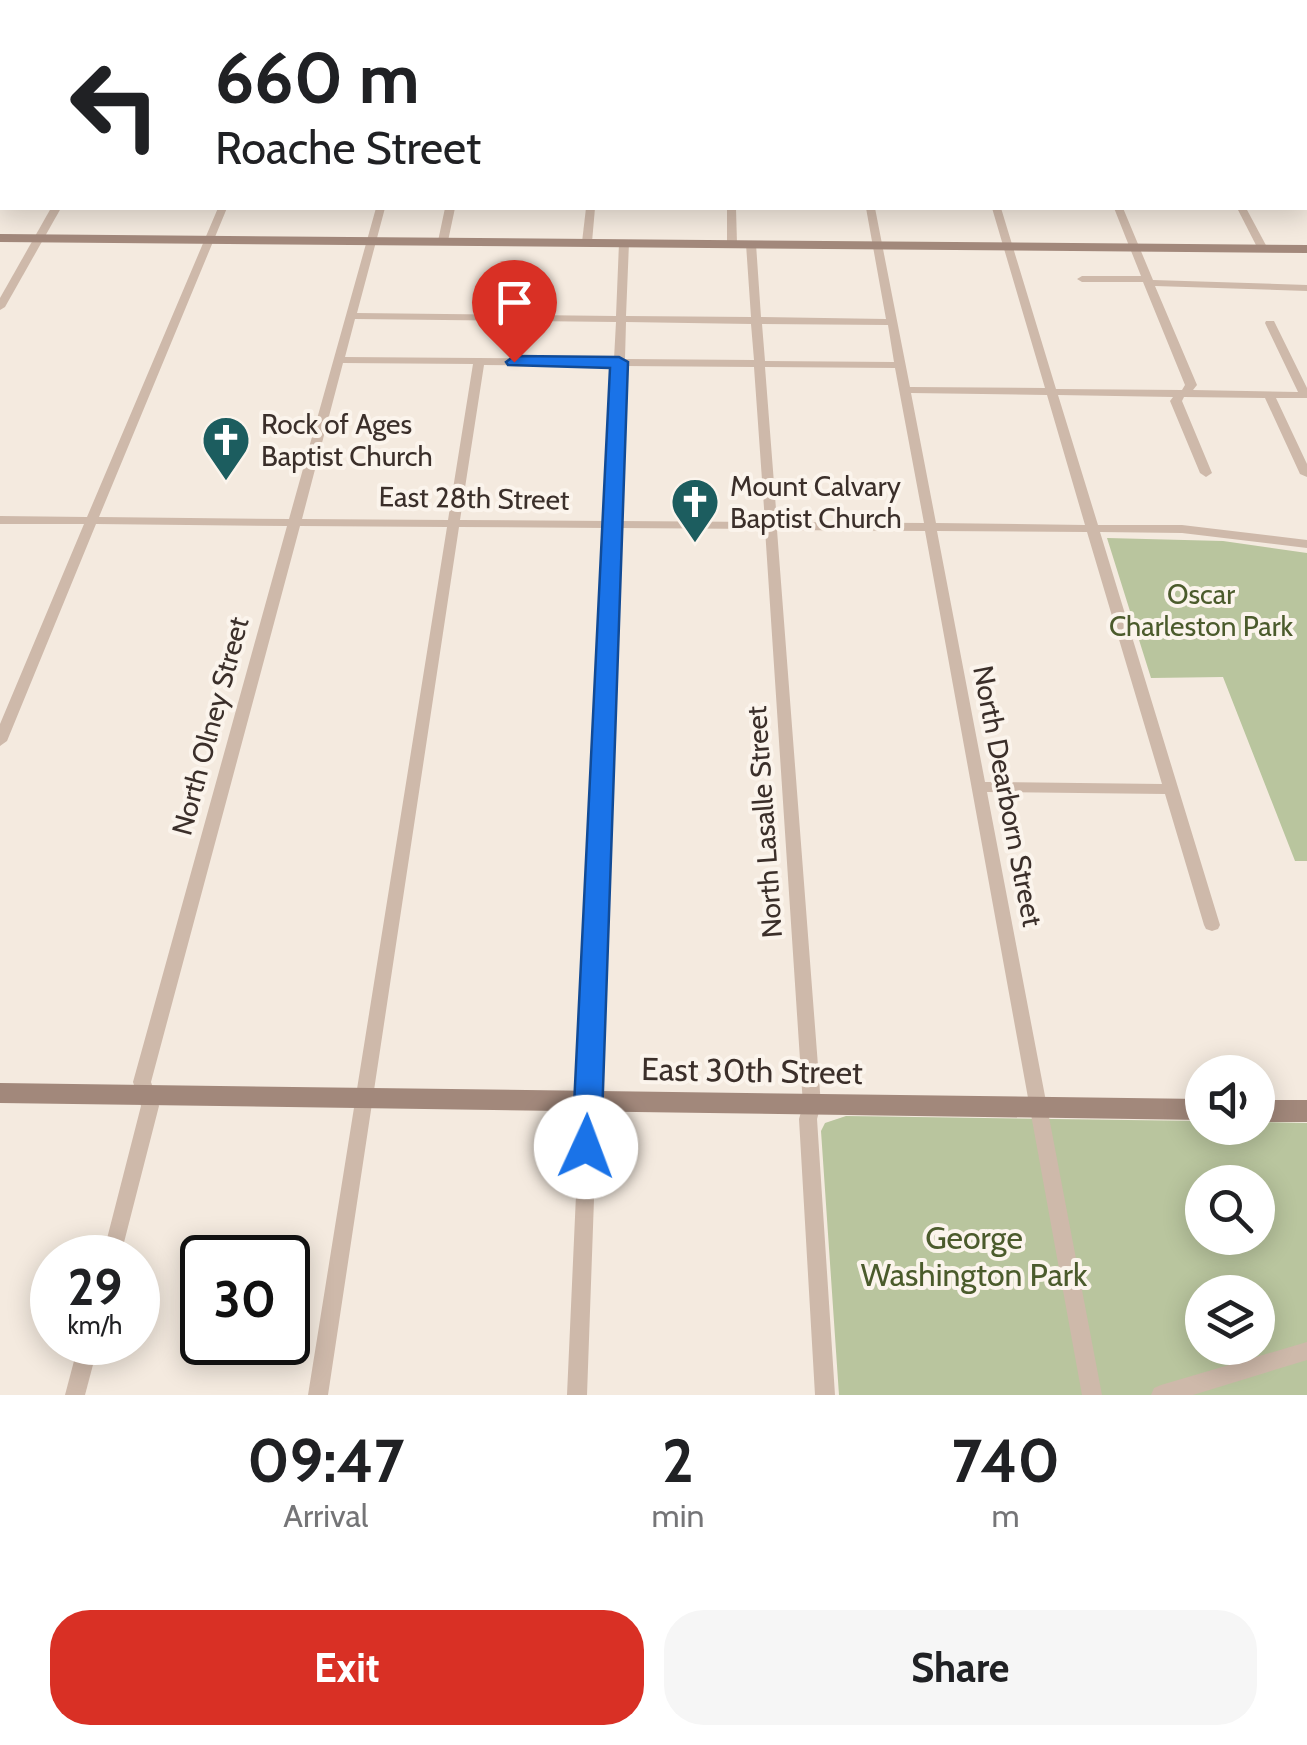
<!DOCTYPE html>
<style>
body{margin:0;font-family:Cabin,sans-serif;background:#f6f6f6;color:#202124;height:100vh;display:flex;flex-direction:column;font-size:38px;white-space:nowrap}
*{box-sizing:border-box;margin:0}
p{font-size:32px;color:#757577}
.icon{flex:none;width:55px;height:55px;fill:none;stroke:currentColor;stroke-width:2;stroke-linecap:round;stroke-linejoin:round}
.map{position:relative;height:1395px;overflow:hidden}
.side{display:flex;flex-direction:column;background:#fff;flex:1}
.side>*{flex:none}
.top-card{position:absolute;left:0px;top:0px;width:1308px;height:210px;box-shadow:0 5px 25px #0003;background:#fff;color:#202124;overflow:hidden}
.buttons{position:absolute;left:1185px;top:1055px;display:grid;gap:20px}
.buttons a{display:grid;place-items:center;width:90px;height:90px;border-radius:50%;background:#fff;box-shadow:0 5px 25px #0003;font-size:50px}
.speed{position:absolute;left:30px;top:1235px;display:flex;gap:20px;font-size:50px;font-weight:700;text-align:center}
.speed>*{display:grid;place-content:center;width:130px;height:130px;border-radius:50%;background:#fff;box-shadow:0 5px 25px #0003;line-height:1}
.speed small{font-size:25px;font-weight:400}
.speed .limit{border:5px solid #111;border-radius:15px;background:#fff;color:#111}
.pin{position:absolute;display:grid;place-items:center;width:85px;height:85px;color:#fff;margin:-102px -42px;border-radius:50% 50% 50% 0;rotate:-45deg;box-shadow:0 0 10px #0007}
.pin .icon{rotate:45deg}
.me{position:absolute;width:110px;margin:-55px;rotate:2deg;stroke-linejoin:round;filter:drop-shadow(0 0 8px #0008)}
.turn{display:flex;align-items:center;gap:35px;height:210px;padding:0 50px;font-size:45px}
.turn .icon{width:130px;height:130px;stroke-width:2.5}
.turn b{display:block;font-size:70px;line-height:85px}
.eta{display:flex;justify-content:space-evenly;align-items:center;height:170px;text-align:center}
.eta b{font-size:60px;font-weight:800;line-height:70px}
.action{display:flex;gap:20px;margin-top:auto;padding:20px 50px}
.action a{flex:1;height:115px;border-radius:40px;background:#d93025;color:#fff;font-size:40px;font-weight:800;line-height:115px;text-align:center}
.action a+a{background:#f6f6f6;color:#202124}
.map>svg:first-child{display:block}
.green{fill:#b9c59e;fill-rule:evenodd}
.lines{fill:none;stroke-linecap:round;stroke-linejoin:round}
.street{fill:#ceb9aa;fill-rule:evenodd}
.secondary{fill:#a2887b;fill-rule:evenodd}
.primary{fill:#7d655a;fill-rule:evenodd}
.highway{fill:#5c4841;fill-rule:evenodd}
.rail-casing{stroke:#3b2f2a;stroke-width:5}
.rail{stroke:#fbf4ec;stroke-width:2.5;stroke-dasharray:8;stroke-linecap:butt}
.route{fill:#1a73e8;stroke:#114b97;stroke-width:2.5}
.labels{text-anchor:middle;stroke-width:8;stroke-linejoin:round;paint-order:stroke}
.poi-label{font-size:28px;fill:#3b2f2a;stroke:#fbf4ec;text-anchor:start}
.street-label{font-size:28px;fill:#3b2f2a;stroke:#fbf4ec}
.park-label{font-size:28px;fill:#4b5b2c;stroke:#fbf4ec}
.near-street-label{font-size:32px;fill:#3b2f2a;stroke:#fbf4ec}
.near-park-label{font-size:32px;fill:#4b5b2c;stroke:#fbf4ec}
</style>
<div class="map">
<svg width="1307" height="1395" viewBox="0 0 1307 1395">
<rect width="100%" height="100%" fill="#f4eadf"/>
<g class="green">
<polygon points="1107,538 1223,541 1307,553 1307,861 1295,861 1223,677 1151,678"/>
<path d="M846 1116 1202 1121V1128H1258V1122L1307 1123V1395H839L821 1131 825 1123ZM1202 1182H1258V1238H1202ZM1202 1292H1258V1348H1202Z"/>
</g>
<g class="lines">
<g class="street">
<polygon points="34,0 402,0 405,2 38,2"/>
<polygon points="431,0 439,0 437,2 431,2"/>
<polygon points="625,0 641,0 636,2 623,2"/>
<polygon points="828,0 836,0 837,2 830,2"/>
<rect x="1305" y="62" width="2" height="5"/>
<polygon points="1305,112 1307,113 1307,121 1305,120"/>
<polygon points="0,116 2,117 2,121 0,122"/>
<polygon points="51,208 61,208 5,307 0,310 0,298"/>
<path d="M218 208H227L99 517 289 519 376 208H385L357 313 616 316 619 243 624 240 629 243 626 316 751 317 746 244 751 241 756 244 761 317 886 319 866 208H875L910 387 1045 388 992 208H1001L1056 389 1182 390 1185 385 1143 282H1082L1077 279 1082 276H1141L1114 208H1123L1153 280 1307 285V291L1155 286 1197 385 1193 390 1298 392 1265 323 1266 321H1274L1307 388V398H1276L1307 464V477L1300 474 1265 398 1184 397 1182 401 1212 473 1206 477 1200 473 1170 401 1173 397 1058 395 1098 525H1182L1307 540V548L1182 533 1100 532 1220 925 1218 929 1212 931 1206 929 1204 925 1165 794 987 792 1102 1395H1082L925 531 777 530 821 1105 817 1119 835 1395H815L799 1119 803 1105 765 529 618 528 587 1395H567L606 528 459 527 328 1395H308L447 527 300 526 151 1082 159 1106 120 1258H102L141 1106 133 1082 287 526 96 524 7 741 0 746V724L84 524H0V516L87 517ZM355 319 616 322 614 359 345 357ZM626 322 751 324 754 360 625 359ZM762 324 888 325 894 362 765 361ZM343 363 473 364 448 520 302 519ZM484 365 614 366 607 521 460 520ZM624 366 754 367 765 522 619 521ZM765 367 895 368 924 523 777 522ZM911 393 1047 395 1085 525 936 523ZM937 531 1087 532 1162 784 985 782Z"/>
<polygon points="445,208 455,208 448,241 443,244 438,241"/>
<polygon points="586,208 595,208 592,242 587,245 582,242"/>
<polygon points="727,208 736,208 737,244 732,247 727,244"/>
<polygon points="1237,208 1246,208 1268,249 1266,251 1258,249"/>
<polygon points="79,1342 99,1342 85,1395 65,1395"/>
<polygon points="1307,1342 1307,1360 1193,1395 1151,1395 1154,1388 1161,1385"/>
</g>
<g class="secondary">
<polygon points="2,46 2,56 0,57 0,47"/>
<rect x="0" y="101" width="2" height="8"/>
<polygon points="0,234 1307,245 1307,253 0,242"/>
<polygon points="0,1083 1202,1099 1202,1120 0,1103"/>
<rect x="1258" y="1100" width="49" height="22"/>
</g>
<g class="primary">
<polygon points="1272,0 1286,0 1287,2 1273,2"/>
<polygon points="1292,0 1306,0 1307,2 1305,5"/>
</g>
<g class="highway">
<polygon points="847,0 1013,0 1014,2 849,2"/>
<rect x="1095" y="0" width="14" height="2"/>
<rect x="1305" y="20" width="2" height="9"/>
</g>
<g class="rail-casing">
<polyline id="rail" points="472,2 483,0"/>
</g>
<use href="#rail" class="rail"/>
</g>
<polygon class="route" points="514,356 619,357 628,362 601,1147 597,1156 586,1159 576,1156 572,1147 610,368 508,365 506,362"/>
<defs>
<g id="church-pin" transform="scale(2.5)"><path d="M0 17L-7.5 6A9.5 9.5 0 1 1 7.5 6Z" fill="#1c5d5f" stroke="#fbf4ec"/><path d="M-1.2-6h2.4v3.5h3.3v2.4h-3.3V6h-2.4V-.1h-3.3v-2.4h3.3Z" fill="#fff"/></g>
</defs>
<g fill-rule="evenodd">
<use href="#church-pin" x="226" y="440"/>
<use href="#church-pin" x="695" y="502"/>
</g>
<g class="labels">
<g class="poi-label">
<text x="261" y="434">Rock of Ages<tspan x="261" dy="32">Baptist Church</tspan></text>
<text x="730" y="496">Mount Calvary<tspan x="730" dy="32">Baptist Church</tspan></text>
</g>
<g class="street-label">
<text transform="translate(474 498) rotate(1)" y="10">East 28th Street</text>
<text transform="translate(210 726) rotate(-75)" y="10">North Olney Street</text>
<text transform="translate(1008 796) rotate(79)" y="10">North Dearborn Street</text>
<text transform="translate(764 822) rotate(-94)" y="10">North Lasalle Street</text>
</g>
<g class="park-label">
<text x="1201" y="604">Oscar<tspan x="1201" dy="32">Charleston Park</tspan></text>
</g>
<g class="near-street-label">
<text transform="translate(752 1071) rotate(1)" y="11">East 30th Street</text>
</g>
<g class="near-park-label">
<text x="974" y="1249">George<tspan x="974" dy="37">Washington Park</tspan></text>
</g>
</g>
</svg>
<div class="buttons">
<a><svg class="icon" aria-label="sound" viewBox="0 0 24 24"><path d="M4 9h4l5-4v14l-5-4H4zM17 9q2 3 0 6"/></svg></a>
<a><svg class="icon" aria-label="search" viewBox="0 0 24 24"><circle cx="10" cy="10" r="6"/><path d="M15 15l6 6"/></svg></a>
<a><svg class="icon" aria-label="layers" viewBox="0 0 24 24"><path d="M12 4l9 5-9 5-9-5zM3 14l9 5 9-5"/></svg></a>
</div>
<div class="speed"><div>29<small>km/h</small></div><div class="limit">30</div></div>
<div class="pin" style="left:514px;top:362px;background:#d93025"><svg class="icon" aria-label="arrive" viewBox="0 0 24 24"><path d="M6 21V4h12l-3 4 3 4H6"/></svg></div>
<svg class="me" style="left:586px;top:1147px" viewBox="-20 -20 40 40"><circle r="19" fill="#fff"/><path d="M0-13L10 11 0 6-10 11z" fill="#1a73e8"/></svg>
<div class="top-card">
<div class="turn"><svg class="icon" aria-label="left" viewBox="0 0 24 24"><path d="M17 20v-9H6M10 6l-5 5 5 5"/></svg><div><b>660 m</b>Roache Street</div></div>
</div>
</div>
<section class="side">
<div class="eta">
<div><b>09:47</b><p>Arrival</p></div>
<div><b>2</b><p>min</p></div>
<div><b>740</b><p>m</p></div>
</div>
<div class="action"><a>Exit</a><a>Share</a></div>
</section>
